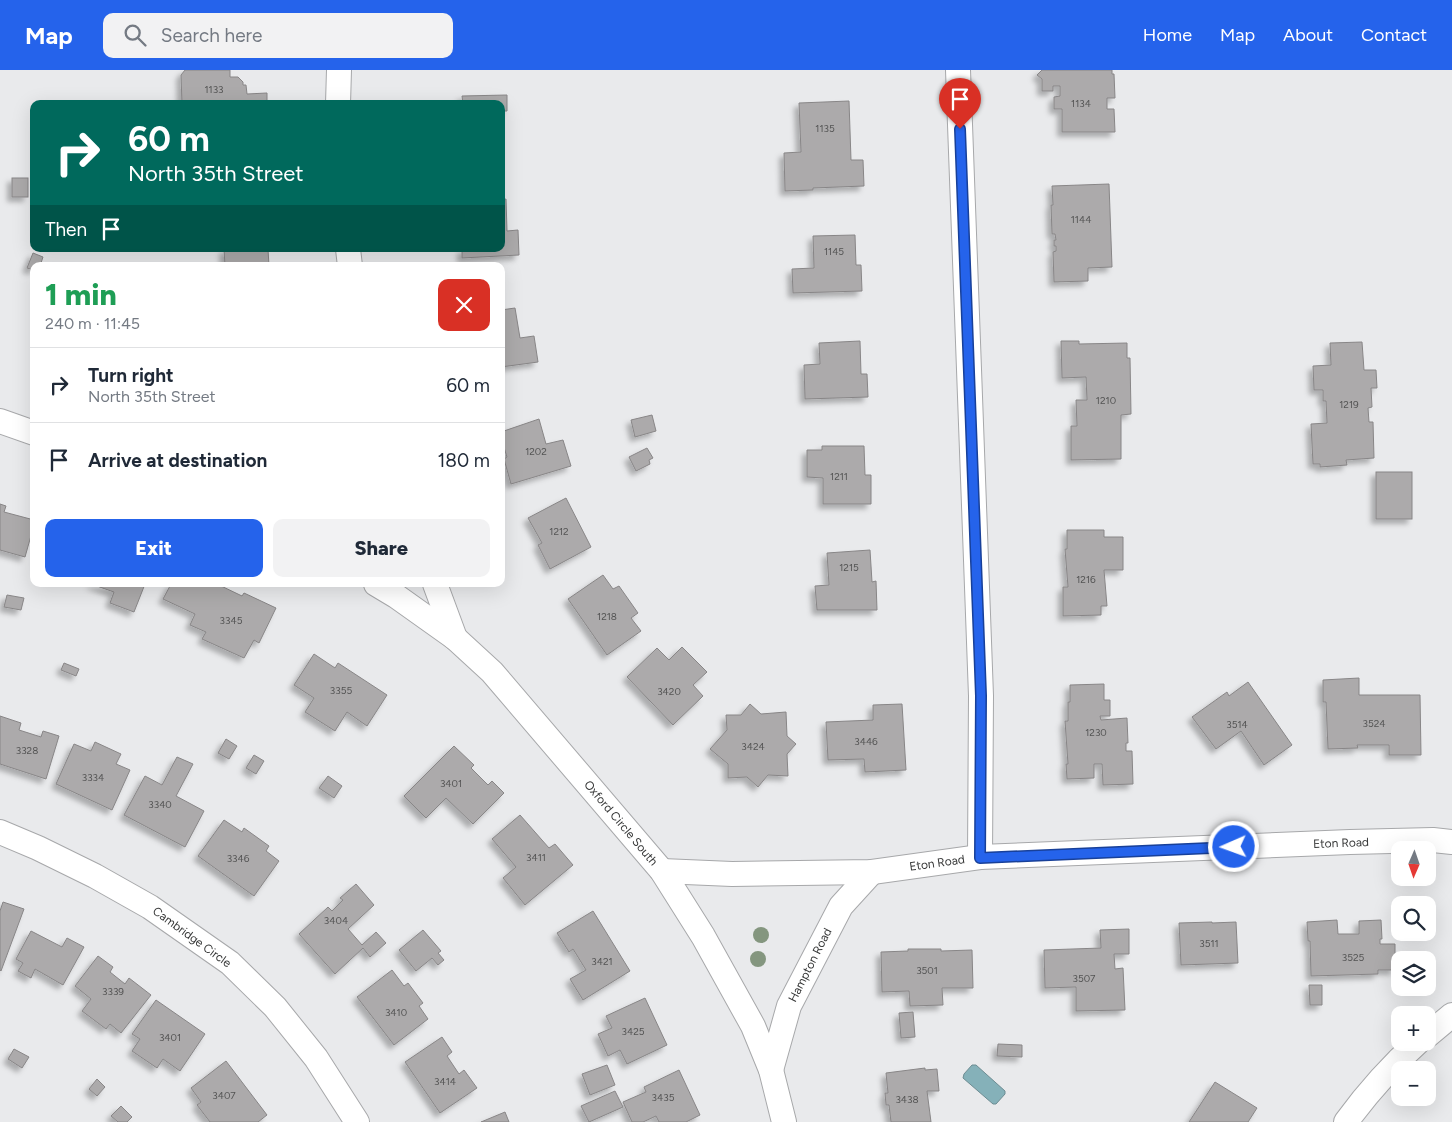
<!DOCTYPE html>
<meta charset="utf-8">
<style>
body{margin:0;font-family:Figtree,sans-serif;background:#f2f2f3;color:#1f2937;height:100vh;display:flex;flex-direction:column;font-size:19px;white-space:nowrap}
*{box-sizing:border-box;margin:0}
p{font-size:16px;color:#747a83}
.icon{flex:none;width:28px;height:28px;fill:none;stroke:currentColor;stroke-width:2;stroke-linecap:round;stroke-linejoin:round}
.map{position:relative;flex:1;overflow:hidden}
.side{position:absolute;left:30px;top:192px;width:475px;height:325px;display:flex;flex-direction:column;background:#fff;border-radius:10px;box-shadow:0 5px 20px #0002}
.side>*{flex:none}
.guide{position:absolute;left:30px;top:30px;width:475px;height:152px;border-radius:10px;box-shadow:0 5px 20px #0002;background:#00695c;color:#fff;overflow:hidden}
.needle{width:32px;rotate:182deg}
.controls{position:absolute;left:1391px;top:771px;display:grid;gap:10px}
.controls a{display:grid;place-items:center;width:45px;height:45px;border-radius:10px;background:#fff;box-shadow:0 5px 20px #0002;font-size:25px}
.pin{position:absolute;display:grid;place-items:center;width:42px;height:42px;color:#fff;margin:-51px -21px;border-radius:50% 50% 50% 0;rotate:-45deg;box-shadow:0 0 5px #0007}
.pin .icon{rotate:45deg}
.me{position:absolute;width:55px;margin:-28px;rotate:268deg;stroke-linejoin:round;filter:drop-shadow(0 0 4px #0008)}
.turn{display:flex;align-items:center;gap:18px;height:105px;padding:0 15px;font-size:22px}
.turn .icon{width:65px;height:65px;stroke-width:2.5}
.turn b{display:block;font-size:35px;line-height:42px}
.then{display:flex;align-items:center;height:48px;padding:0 15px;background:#0003;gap:10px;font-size:19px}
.round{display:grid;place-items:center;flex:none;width:52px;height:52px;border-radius:10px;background:#f2f2f3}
.head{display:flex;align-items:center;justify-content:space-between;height:85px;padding:0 15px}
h1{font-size:30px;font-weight:800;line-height:38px;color:#1e9e55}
.button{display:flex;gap:10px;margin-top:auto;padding:10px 15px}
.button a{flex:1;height:58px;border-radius:10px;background:#2563eb;color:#fff;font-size:20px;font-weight:800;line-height:58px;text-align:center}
.button a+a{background:#f2f2f3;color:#1f2937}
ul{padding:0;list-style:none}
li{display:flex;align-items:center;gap:15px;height:75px;padding:0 15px;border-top:1px solid #e0e1e3}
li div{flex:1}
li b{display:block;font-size:19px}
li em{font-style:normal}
header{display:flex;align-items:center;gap:30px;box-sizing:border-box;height:70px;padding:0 25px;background:#2563eb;color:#fff}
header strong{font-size:24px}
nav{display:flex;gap:28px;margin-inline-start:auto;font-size:18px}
.search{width:350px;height:45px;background:#f2f2f3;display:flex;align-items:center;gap:12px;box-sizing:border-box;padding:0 18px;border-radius:10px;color:#747a83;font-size:19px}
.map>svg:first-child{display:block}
.water{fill:#85b1b9;stroke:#6d8c92}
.building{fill:#acaaab;stroke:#888687;filter:url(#shadow)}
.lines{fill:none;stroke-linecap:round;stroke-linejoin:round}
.minor-casing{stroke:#a7a8aa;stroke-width:26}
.minor{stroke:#fff;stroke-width:24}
.tree{fill:#84967f}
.route-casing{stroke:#184099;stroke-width:12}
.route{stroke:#2563eb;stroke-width:9}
.labels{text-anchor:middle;stroke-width:4;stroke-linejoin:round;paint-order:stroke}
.number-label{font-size:10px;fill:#545454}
.street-label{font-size:12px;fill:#363737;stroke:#fff}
</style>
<header>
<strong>Map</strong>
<div class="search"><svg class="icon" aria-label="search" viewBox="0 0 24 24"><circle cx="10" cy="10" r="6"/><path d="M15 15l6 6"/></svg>Search here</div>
<nav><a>Home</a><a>Map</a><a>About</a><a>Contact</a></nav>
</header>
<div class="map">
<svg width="1452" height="1052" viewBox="0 0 1452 1052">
<defs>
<filter id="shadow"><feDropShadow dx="-4.5" dy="4.5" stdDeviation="2.5" flood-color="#0004"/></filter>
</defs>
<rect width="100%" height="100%" fill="#e9eaec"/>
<polygon class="water" points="972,995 976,995 1005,1021 1005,1024 996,1034 993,1034 963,1008 964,1004"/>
<g class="building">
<polygon points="185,0 230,0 230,7 238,7 243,12 243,15 246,15 247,24 267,23 267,34 182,34 181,5"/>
<polygon points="1042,0 1112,0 1112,4 1114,4 1115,28 1107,28 1107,39 1114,39 1115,62 1062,62 1062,39 1054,39 1054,27 1060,26 1060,16 1053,16 1053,21 1042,21 1042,9 1037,5"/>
<polygon points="507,25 507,41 502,41 503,92 501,92 501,34 463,34 462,26"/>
<polygon points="849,31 851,90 863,90 864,116 813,118 813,120 785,121 784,83 801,82 799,33"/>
<rect x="12" y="108" width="16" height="19"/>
<polygon points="1109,114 1112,197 1088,198 1088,211 1054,212 1053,182 1056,181 1056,176 1054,176 1054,170 1056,170 1055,164 1052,164 1051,135 1053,135 1052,116"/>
<polygon points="506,129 507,161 518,160 519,185 462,188 462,179 501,179 501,130"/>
<polygon points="855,165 856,195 861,195 862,221 793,223 792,199 814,198 813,166"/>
<polygon points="224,179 268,179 269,196 225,196"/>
<polygon points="33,183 43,187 40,196 34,196 34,200 27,198"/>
<polygon points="515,238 520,268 534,266 538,292 501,297 501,240"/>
<polygon points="860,271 861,304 867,304 868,327 805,329 804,295 820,294 819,273"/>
<polygon points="1061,271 1079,271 1079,274 1127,273 1127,288 1130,288 1131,344 1121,345 1121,389 1071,390 1071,356 1077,356 1076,330 1087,330 1086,307 1062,308"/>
<polygon points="1362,272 1364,300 1376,300 1377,318 1371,318 1372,337 1368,338 1369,352 1373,352 1374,388 1346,390 1347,395 1320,397 1320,394 1313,394 1311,354 1327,353 1326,331 1323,331 1323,320 1314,320 1313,296 1331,295 1330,273"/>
<polygon points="652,345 656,361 635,367 631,350"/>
<polygon points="539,349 546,374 563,370 571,396 511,414 504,389 507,387 501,368 501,362"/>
<polygon points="822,376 864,376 865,405 871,405 871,434 823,434 823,408 807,407 807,380 822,380"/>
<polygon points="647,378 653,388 649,390 650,394 636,401 629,387"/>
<rect x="1376" y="402" width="36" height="47"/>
<polygon points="566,428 591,477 550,499 538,475 542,473 528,448"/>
<polygon points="0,434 6,436 4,442 34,450 34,455 25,487 0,480"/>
<polygon points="1067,460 1104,460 1104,467 1123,467 1123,500 1104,500 1107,536 1101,536 1101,545 1063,546 1063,517 1068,517 1065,479 1067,479"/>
<polygon points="870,480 872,512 876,511 877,540 817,540 815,516 829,515 827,483"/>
<polygon points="603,505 613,519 619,516 638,543 631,548 641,561 607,585 568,529"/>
<polygon points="91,514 145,514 134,542 110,533 114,522"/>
<polygon points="171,514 217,514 242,526 244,523 276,538 259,573 254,570 244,588 202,569 206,562 190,555 195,544 163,529"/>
<polygon points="7,525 24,528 21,540 4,537"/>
<polygon points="682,577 707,602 693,615 703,626 673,655 627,607 657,578 669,590"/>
<polygon points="314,584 335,598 338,593 387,625 367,656 347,642 335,661 305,642 314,628 294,615"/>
<polygon points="64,593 79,599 76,606 61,600"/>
<polygon points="1359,608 1359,625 1420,625 1421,685 1389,685 1389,675 1357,675 1358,678 1328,679 1326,632 1323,632 1323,610"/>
<polygon points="1248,612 1292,675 1264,695 1241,661 1216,679 1192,647 1227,622 1229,626"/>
<polygon points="1104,614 1104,630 1110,630 1110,646 1100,646 1101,650 1127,648 1128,673 1126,673 1126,681 1132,681 1133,714 1103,715 1102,694 1094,694 1094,708 1067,709 1066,694 1068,694 1065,651 1068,651 1068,632 1070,632 1070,615"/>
<polygon points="750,634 761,644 786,642 787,666 796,674 787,684 788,706 768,705 758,717 747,707 728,708 728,694 710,679 727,660 726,645 741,645"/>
<polygon points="902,634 906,700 865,702 864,689 828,690 826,652 873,650 873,635"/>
<polygon points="0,646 21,653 19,660 41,667 43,661 59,666 46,709 0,694"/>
<polygon points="226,669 237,676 229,689 218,683"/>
<polygon points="95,672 121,684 116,694 130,700 112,740 56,714 74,674 91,681"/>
<polygon points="454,676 474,695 471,698 488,715 492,711 504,723 473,754 446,728 426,748 404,726"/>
<polygon points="254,685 264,691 256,704 246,698"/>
<polygon points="177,687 193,694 176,726 204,741 185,777 124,745 145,706 162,715"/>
<polygon points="328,706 342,716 334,728 319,718"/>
<polygon points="520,745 549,778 555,774 573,795 525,835 503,808 516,797 492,769"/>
<polygon points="224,750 242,762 244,758 269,776 266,781 279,791 254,826 198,786"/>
<polygon points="356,814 374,835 348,859 362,875 376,862 386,873 370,887 363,878 335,904 299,864 328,837 332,841 343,830 340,828"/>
<polygon points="3,832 24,839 1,901 0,900 0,841"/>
<polygon points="593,841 630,901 583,930 570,909 586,900 573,879 569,882 557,863"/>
<polygon points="1337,850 1338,864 1359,864 1359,851 1381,850 1382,869 1380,869 1380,874 1395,874 1395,900 1378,900 1378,904 1311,906 1310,871 1308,871 1307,852"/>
<polygon points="1212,852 1212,853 1236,852 1238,893 1181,895 1179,853"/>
<polygon points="1129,859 1129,884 1114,884 1115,899 1123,898 1125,940 1076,941 1076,917 1045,918 1044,880 1101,878 1100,860"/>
<polygon points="423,860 441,881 438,883 444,890 438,895 432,888 416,901 399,880"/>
<polygon points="31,861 62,877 67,868 84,877 63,915 35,899 31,908 18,901 23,893 16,889"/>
<polygon points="908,879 941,879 941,881 972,880 973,918 942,918 943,935 910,936 909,921 882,922 881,882 908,881"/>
<polygon points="98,886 113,897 110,902 125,914 129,908 151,925 121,963 110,954 106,959 82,941 91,929 75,916"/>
<polygon points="392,900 404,916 408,913 423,933 419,936 428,949 394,975 357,927"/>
<polygon points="1309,915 1322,915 1322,935 1310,935"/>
<polygon points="645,928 667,975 627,994 620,980 608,986 598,964 612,958 606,946"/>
<polygon points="156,930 205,964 180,1001 163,989 157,998 132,981 140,969 132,964"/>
<polygon points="913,942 915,967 901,968 899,943"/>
<polygon points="442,967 452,982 447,986 459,1004 464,1000 477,1018 440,1043 405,992"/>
<polygon points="998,974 1022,975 1022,987 997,986"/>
<polygon points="14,979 29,987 22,998 8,989"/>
<polygon points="226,991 267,1045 258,1052 210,1052 197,1035 201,1032 191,1018"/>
<polygon points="607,995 615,1015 590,1025 582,1004"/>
<polygon points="925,998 925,1000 937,999 939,1021 927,1021 931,1052 891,1052 889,1035 886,1035 885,1023 888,1023 886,1003"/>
<polygon points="679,1000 700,1045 686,1052 659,1052 656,1046 643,1052 632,1052 623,1032 646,1022 644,1017"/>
<polygon points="97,1009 105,1017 97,1026 89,1019"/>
<polygon points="1215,1012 1257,1038 1248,1052 1189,1052"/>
<polygon points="615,1021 623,1037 589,1052 581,1036"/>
<polygon points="121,1036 132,1047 127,1052 118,1052 111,1046"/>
<polygon points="505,1042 509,1052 481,1052"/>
</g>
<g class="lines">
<g class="minor-casing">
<g id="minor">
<polyline points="958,0 981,626 980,787"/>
<polyline points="338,34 339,0"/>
<polyline points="348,179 350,196"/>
<polyline points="0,351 34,363"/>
<polyline points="376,514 396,526 455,568 492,602 662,801 703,866 753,956 771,1000 784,1052"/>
<polyline points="435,514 455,568"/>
<polyline points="0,762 38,778 95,806 150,837 230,893 275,937 316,988 357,1052"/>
<polyline points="662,801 732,804 872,802 980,787 1350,772 1433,770 1452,772"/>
<polyline points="1428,965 1452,945"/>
<polyline points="771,1000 789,936 841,836 872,802"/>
<path d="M1346 1052C1368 1022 1390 997 1418 972"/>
</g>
</g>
<use href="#minor" class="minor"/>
</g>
<g class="tree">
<circle cx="761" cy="865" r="8"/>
<circle cx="758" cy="889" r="8"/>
</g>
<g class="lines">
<g class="route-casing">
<polyline id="route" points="960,59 981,626 980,788 1234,777"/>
</g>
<use href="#route" class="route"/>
</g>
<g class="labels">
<g class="number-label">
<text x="214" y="23">1133</text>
<text x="1081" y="37">1134</text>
<text x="825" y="62">1135</text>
<text x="1081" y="153">1144</text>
<text x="834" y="185">1145</text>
<text x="1106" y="334">1210</text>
<text x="1349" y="338">1219</text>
<text x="536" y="385">1202</text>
<text x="839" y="410">1211</text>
<text x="559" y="465">1212</text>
<text x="849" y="501">1215</text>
<text x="1086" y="513">1216</text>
<text x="607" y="550">1218</text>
<text x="231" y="554">3345</text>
<text x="341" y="624">3355</text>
<text x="669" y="625">3420</text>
<text x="1374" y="657">3524</text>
<text x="1237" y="658">3514</text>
<text x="1096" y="666">1230</text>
<text x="866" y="675">3446</text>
<text x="753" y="680">3424</text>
<text x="27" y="684">3328</text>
<text x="93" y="711">3334</text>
<text x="451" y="717">3401</text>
<text x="160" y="738">3340</text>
<text x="536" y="791">3411</text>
<text x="238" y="792">3346</text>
<text x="336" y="854">3404</text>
<text x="1209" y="877">3511</text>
<text x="1353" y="891">3525</text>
<text x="602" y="895">3421</text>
<text x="927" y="904">3501</text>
<text x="1084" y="912">3507</text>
<text x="113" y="925">3339</text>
<text x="396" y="946">3410</text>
<text x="633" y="965">3425</text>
<text x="170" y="971">3401</text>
<text x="445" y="1015">3414</text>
<text x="224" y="1029">3407</text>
<text x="663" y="1031">3435</text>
<text x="907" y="1033">3438</text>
</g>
<g class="street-label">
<text transform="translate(621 753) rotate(50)" y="4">Oxford Circle South</text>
<text transform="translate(1341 773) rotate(-2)" y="4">Eton Road</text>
<text transform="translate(937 793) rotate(-8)" y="4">Eton Road</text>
<text transform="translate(192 867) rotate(36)" y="4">Cambridge Circle</text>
<text transform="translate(810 895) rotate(-63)" y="4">Hampton Road</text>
</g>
</g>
</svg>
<div class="controls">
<a><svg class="needle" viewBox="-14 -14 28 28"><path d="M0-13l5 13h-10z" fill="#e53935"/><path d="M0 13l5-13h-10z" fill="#747a83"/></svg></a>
<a><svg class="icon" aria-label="search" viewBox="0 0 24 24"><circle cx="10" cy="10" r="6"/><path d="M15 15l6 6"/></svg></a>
<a><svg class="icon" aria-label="layers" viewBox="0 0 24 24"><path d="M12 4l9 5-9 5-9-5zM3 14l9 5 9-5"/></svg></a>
<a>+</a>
<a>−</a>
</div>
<div class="pin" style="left:960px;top:59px;background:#d93025"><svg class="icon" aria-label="arrive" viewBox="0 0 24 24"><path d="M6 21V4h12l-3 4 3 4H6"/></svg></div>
<svg class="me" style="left:1234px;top:777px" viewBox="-20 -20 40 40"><circle r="17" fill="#2563eb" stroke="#fff" stroke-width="3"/><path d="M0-11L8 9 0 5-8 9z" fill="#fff"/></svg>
<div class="guide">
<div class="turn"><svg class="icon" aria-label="right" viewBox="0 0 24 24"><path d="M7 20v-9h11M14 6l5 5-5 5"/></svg><div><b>60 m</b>North 35th Street</div></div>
<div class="then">Then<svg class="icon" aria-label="arrive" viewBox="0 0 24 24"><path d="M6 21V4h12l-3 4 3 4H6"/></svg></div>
</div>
<section class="side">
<div class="head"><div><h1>1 min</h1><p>240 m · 11:45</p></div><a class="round" style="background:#d93025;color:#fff"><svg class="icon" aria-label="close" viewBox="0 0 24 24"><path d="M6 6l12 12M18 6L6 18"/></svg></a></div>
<ul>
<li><svg class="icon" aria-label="right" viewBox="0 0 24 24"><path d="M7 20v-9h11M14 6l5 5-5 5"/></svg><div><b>Turn right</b><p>North 35th Street</p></div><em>60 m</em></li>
<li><svg class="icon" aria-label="arrive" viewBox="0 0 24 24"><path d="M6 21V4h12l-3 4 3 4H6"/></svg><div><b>Arrive at destination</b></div><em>180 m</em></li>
</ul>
<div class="button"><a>Exit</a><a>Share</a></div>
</section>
</div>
